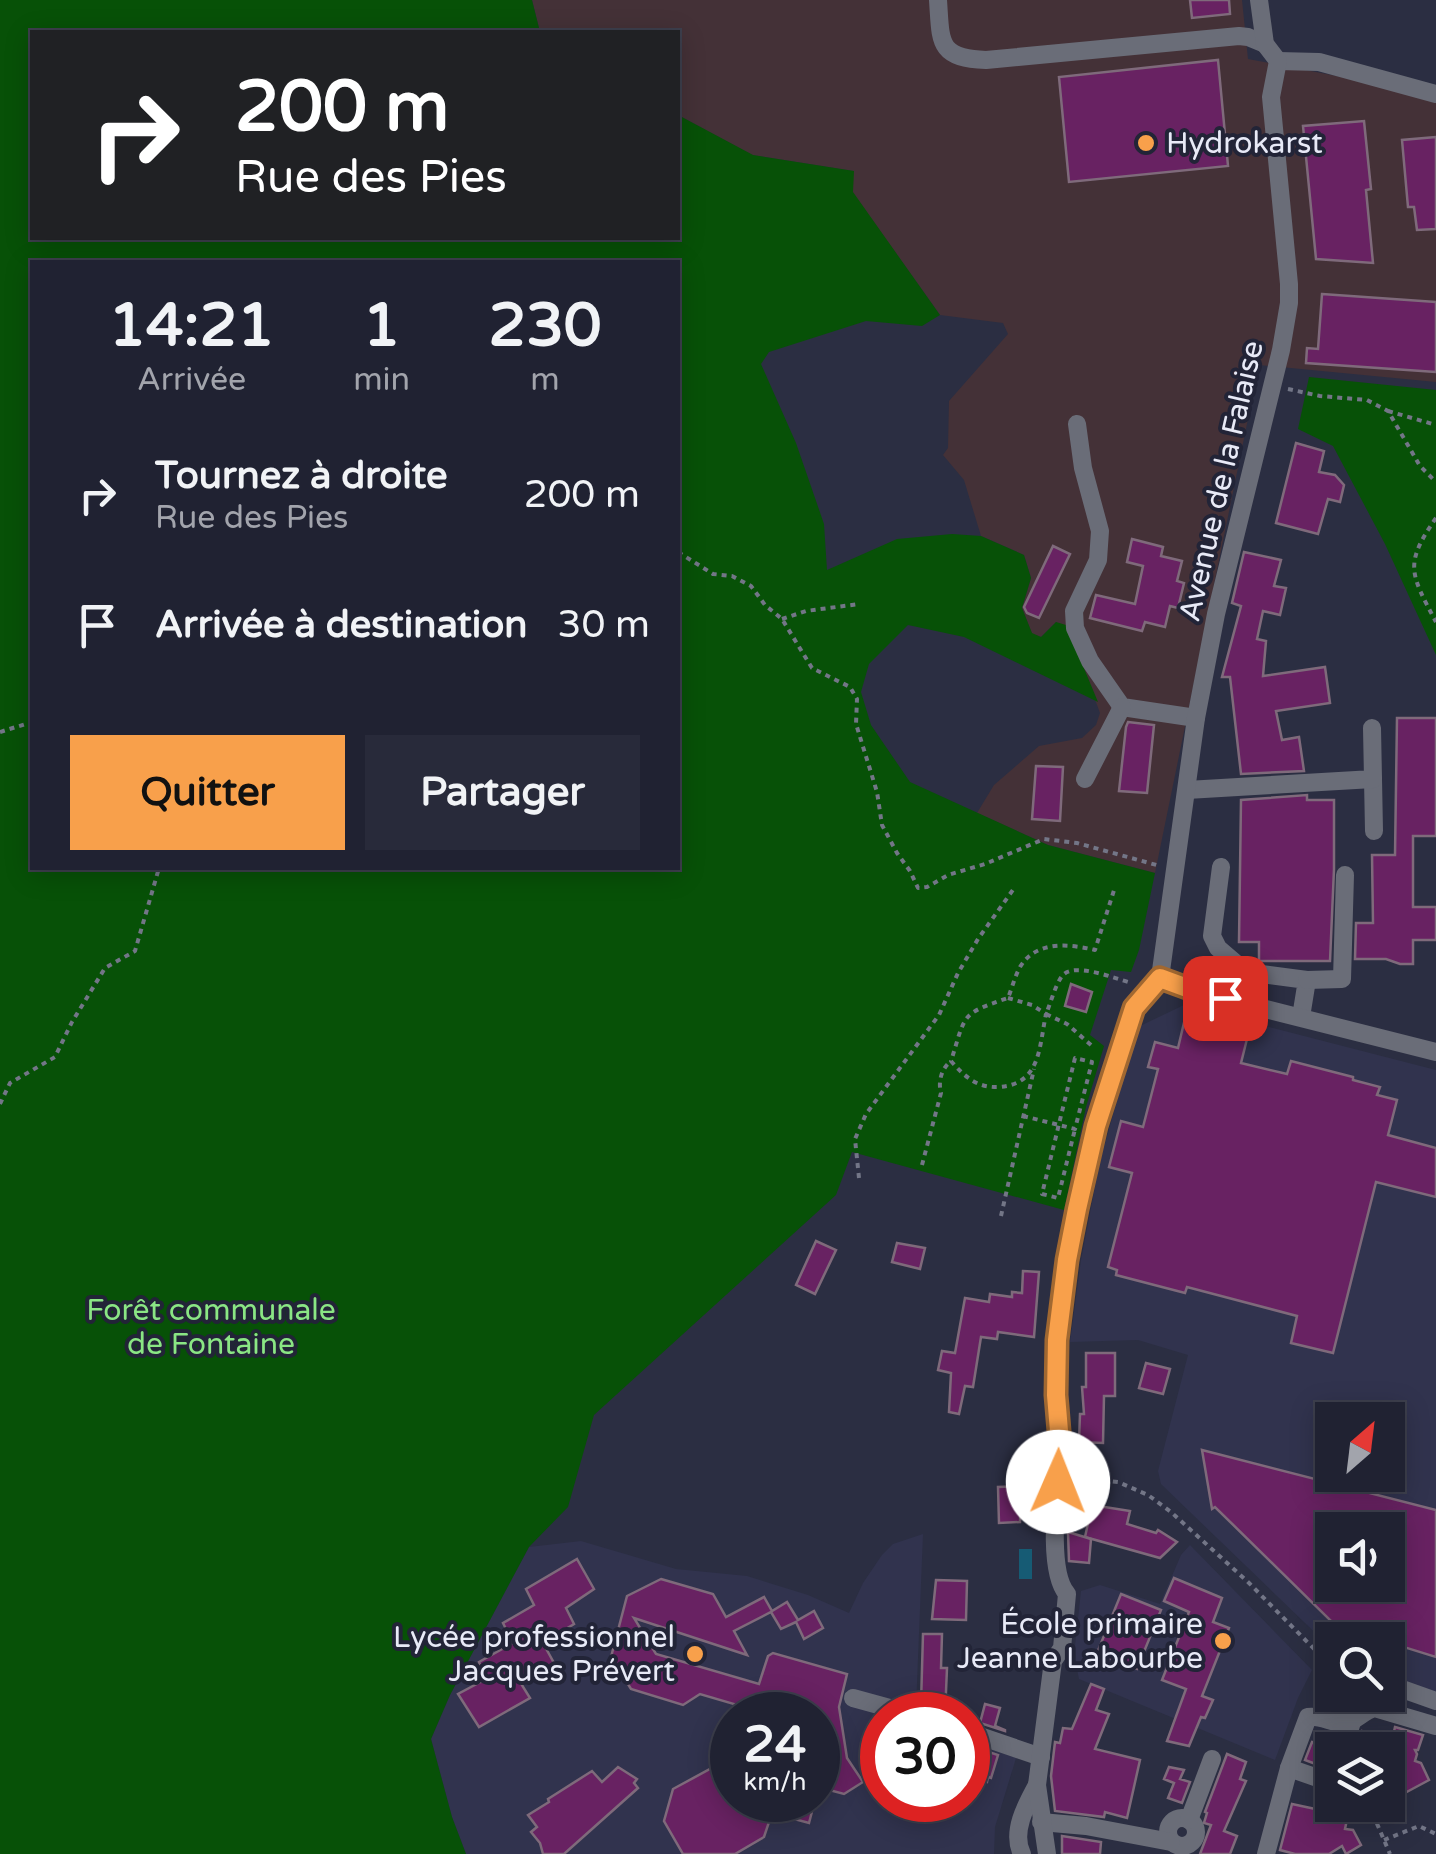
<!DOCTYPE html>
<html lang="fr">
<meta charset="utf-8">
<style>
body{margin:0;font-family:"Varela Round",sans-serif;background:#282a3a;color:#f1f3f6;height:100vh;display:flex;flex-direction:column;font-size:38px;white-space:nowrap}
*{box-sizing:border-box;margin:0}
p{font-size:32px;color:#a2a4ac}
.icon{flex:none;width:55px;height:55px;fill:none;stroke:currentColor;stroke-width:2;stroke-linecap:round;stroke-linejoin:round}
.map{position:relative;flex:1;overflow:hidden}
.panel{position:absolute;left:30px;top:260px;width:650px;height:610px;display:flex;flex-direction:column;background:#202232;border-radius:0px;box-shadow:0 5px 25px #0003,0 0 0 2px #3d3f4d}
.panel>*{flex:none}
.hud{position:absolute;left:30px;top:30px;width:650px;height:210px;border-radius:0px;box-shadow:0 5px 25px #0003,0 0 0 2px #3d3f4d;background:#202124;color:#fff;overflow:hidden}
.needle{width:65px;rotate:28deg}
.controls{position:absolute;left:1315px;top:1402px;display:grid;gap:20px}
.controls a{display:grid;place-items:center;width:90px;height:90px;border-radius:0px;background:#202232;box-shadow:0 5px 25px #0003,0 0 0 2px #3d3f4d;font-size:50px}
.speed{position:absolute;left:710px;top:1692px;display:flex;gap:20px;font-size:50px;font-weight:700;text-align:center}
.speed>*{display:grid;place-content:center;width:130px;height:130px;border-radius:50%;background:#202232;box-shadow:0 5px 25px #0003,0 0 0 2px #3d3f4d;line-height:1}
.speed small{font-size:25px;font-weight:400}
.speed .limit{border:15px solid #d22;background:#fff;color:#111}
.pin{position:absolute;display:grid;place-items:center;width:85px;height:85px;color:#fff;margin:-42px;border-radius:20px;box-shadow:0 5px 15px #0006}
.me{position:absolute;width:110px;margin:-55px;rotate:1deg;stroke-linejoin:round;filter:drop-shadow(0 0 8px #0008)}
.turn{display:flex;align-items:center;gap:35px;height:210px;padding:0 40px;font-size:45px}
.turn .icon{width:130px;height:130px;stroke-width:2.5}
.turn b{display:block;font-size:70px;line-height:85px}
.eta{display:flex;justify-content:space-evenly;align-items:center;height:170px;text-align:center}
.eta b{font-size:60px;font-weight:800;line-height:70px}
.button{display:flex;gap:20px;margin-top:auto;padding:20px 40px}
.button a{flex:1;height:115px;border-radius:0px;background:#f8a04b;color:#111;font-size:40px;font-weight:800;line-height:115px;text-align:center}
.button a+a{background:#282a3a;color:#f1f3f6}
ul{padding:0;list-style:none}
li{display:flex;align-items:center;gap:30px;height:130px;padding:0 40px}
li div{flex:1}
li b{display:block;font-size:38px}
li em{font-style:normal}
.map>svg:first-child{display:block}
.industrial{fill:#443137}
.built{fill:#31334e;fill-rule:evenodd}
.green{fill:#075107;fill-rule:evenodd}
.water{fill:#165b74}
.building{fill:#682262;stroke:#7f6a7b;stroke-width:2.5;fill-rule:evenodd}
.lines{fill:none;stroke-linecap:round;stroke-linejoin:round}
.path{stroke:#737687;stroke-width:4;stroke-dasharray:5 5;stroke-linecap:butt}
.minor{stroke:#6a6d78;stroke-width:18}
.route-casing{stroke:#a16831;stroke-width:25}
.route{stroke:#f8a04b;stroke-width:18}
.poi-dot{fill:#f8a04b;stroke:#222437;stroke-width:4}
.labels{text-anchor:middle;stroke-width:8;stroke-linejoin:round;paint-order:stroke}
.poi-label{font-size:30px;fill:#e8eaf7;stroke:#222437;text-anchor:end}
.street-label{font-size:30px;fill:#e8eaf7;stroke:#222437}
.park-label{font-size:30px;fill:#8ae684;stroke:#222437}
</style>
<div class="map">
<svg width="1436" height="1854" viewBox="0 0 1436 1854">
<rect width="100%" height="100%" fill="#2b2e42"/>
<polygon class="industrial" points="532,0 1242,0 1248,59 1384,85 1436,102 1436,382 1259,365 1155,873 1048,845 977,813 994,785 1039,746 1082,738 1096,725 1100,713 1076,648 1056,622 1041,637 1032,634 1022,608 1031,578 1024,555 981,536 964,480 943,455 948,448 949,401 1008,334 1003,323 940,315 852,192 853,171 752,155 678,115 678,32 540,32"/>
<g class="built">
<path d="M1184 1005 1436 1070V1692L1388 1675V1640H1332V1649L1161 1484 1158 1471 1188 1355 1138 1340 1070 1342 1081 1260 1100 1161 1138 1027ZM1332 1420H1388V1475H1332ZM1332 1530H1388V1585H1332Z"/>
<path d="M923 1534 916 1708 882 1715V1800H968V1741L1016 1758 995 1827 994 1854H466L452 1817 431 1739 450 1695 529 1547 581 1541 676 1569 747 1576 808 1595 849 1613 863 1583 882 1555 893 1544ZM732 1715H818V1800H732Z"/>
<polygon points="1190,1545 1312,1670 1298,1698 1275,1760 1079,1679 1074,1655 1081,1591 1100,1585 1160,1604 1181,1555"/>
</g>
<g class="green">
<path d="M0 0H532L540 32H32V238H678V115L753 155 854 171 853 192 940 315 922 326 866 321 769 352 761 364 796 443 824 524 827 570 897 539 952 534 981 536 1024 555 1031 578 1022 608 1032 633 1041 637 1056 622 1066 625 1098 702 964 637 908 625 869 664 861 692 871 725 910 782 1048 845 1155 873 1139 950 1131 972 1111 970 1090 1035 1104 1046 1086 1107 1064 1210 852 1152 836 1195 594 1415 568 1507 529 1547 450 1695 431 1739 452 1817 466 1854H0ZM32 262H678V868H32Z"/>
<polygon points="1309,377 1436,390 1436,655 1385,544 1333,446 1298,429"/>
</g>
<rect class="water" x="1019" y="1549" width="13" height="30"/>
<g class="building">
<polygon points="1190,0 1229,0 1230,14 1192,18"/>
<polygon points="1218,60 1228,166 1069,182 1059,77"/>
<polygon points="1364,121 1371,189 1366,190 1373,263 1316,259 1303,126"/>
<polygon points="1436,137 1436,229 1417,230 1414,207 1408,207 1402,140"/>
<polygon points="1322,294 1436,302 1436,372 1306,363 1307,348 1318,349"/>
<polygon points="1296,443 1324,451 1319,472 1335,475 1344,485 1340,502 1328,499 1318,534 1276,523"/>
<polygon points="1132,539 1163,547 1161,556 1182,561 1177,581 1184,583 1178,608 1170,606 1165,627 1145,622 1142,631 1090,618 1096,595 1135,604 1143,566 1127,562"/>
<polygon points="1053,546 1070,554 1039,618 1027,613 1024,607"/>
<polygon points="1244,552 1281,560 1274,586 1286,588 1280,615 1263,611 1257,639 1266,641 1263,676 1325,667 1330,703 1276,711 1282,740 1299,737 1304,771 1241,774 1230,677 1222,677 1241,606 1232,603"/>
<polygon points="1397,718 1436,718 1436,836 1413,836 1413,907 1436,907 1436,940 1413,940 1413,964 1400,964 1386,959 1355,959 1356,923 1373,923 1372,855 1395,855"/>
<polygon points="1128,722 1154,725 1147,793 1119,791 1126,727"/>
<polygon points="1036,766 1063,767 1060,821 1032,819"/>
<polygon points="1307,795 1307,800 1334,800 1334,869 1330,961 1259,961 1259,942 1239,942 1241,800"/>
<polygon points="1071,984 1092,992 1086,1012 1065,1006"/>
<polygon points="1188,1006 1251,1023 1241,1063 1287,1074 1291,1061 1353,1077 1353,1080 1380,1087 1377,1095 1397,1100 1388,1135 1436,1148 1436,1197 1376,1182 1333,1353 1291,1343 1297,1316 1187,1287 1185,1293 1116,1275 1117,1270 1108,1267 1132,1173 1109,1167 1121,1121 1143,1127 1158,1069 1148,1067 1155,1042 1178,1048"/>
<polygon points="816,1241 836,1250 815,1294 796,1285"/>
<polygon points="897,1243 925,1248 920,1269 892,1262"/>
<polygon points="1023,1271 1039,1272 1034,1337 998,1332 997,1339 981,1337 973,1387 965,1386 959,1414 949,1412 951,1373 938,1370 942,1351 955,1353 965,1298 989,1302 990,1294 1012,1297 1012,1292 1022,1293"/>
<polygon points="1086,1353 1115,1353 1115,1396 1104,1396 1103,1443 1079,1442 1080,1414 1084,1414 1082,1387 1086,1387"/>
<polygon points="1146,1363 1170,1369 1163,1394 1139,1388"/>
<path d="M1202 1450 1436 1510V1657L1336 1626 1215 1507 1212 1509ZM1332 1530H1388V1585H1332Z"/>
<polygon points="1021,1486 1020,1522 999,1523 998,1487"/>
<polygon points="1092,1505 1130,1511 1127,1524 1156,1533 1158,1530 1177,1542 1160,1558 1085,1537"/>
<polygon points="1068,1532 1091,1539 1089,1563 1069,1561"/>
<polygon points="577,1559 594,1589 566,1608 574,1624 543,1643 554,1663 520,1682 530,1698 479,1727 458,1694 486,1679 479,1662 513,1643 503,1623 534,1605 526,1589"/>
<polygon points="1174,1578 1222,1598 1213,1622 1229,1628 1202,1696 1213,1700 1205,1718 1201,1717 1189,1746 1167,1741 1186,1689 1162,1680 1189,1612 1164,1601"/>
<polygon points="661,1579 713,1594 726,1617 764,1597 772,1611 787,1602 798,1620 814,1611 823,1628 804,1639 796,1622 781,1629 771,1612 734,1631 747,1655 634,1618 656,1654 759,1684 768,1656 773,1653 847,1674 839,1707 847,1758 863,1782 844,1794 818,1787 818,1715 757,1715 758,1711 700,1694 683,1705 631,1689 611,1657 627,1596"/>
<polygon points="936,1580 967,1581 966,1620 932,1619"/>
<polygon points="1121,1594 1161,1610 1137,1669 1097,1653"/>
<polygon points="923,1634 942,1634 941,1668 947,1668 945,1715 927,1713 921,1704"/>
<polygon points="1091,1684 1104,1689 1096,1710 1109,1714 1095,1749 1140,1760 1127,1818 1105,1812 1104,1817 1055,1811 1051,1776 1055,1742 1060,1743 1063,1728 1072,1729"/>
<polygon points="985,1704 1000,1708 995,1726 1005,1730 1005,1731 980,1723"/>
<polygon points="1395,1727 1423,1735 1418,1750 1415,1750 1417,1754 1415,1761 1421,1763 1429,1780 1388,1802 1388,1750 1356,1750 1362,1731 1392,1740"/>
<polygon points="1312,1742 1331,1748 1332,1759 1329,1769 1305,1760"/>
<polygon points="974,1747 998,1755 991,1778 988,1777 987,1782 968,1776 968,1750 973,1751"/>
<polygon points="1227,1754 1246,1762 1240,1779 1246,1781 1224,1831 1237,1836 1230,1854 1200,1854 1211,1825 1204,1823 1207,1813 1205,1812"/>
<polygon points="721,1763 726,1771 732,1767 732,1800 815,1800 809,1823 772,1813 764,1837 735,1854 683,1854 664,1821 673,1789"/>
<polygon points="618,1767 637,1779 634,1783 638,1788 564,1854 543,1854 540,1843 531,1832 537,1827 528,1815 549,1802 548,1799 592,1771 602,1782"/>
<polygon points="1169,1767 1184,1770 1180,1779 1190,1782 1182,1803 1168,1798 1174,1783 1164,1779"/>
<polygon points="1292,1804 1320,1810 1321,1805 1350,1805 1345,1829 1353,1830 1361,1845 1346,1854 1342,1846 1329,1854 1295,1854 1280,1850"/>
<polygon points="1062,1836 1101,1842 1100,1854 1062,1854"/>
</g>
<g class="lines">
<g class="path">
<polyline points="1288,389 1320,396 1367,400 1388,411 1420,466 1436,482"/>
<polyline points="1388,411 1436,425"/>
<path d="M1436 518C1404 564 1410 573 1436 622"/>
<polyline points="678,552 713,574 732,576 751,586 765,605 782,619 812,668 850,687 857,699 856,724 877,792 882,825 897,853 910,871 918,888 927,887 948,875 985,864 1044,839 1077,843 1160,866"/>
<polyline points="782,619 806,611 859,604"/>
<polyline points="0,732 32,722"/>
<path d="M1008 998 1032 1005 1046 1014C1039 1047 1041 1084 999 1087 977 1088 965 1077 951 1061 966 1014 960 1014 1008 998 1012 988 1015 976 1020 967 1036 940 1070 944 1095 950L1115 887"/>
<path d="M1091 1045 1067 1024 1046 1014C1051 1002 1055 986 1062 976 1074 961 1115 979 1132 983"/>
<polyline points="0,1104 10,1083 55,1057 72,1022 105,968 135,951 159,868"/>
<polyline points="1023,1116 1075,1129 1092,1062 1075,1058 1042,1194 1058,1198 1075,1129"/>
<path d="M922 1165 941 1093C938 1082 941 1069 951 1061"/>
<polyline points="859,1178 855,1139 866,1114 939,1015 958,973 978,939 1015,887"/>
<polyline points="1001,1216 1034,1069"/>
<polyline points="1073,1480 1092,1479 1118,1482 1148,1495 1171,1512 1248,1582 1332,1667"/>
<polyline points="1369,1805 1390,1854"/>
<polyline points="1384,1840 1419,1826 1436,1834"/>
</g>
<g class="minor">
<path d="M938 0C941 42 937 58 986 60L1239 36 1248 37 1265 44"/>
<polyline points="1278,61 1319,62 1436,94"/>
<polyline points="1077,424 1083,468 1100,531 1098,560 1074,611 1075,628 1090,661 1122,707 1196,718"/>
<polyline points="1085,779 1122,707"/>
<polyline points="1373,779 1374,831"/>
<polyline points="1187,790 1373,779 1372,728"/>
<polyline points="1221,867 1212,936 1218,948 1246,972 1307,980 1301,1017"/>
<polyline points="1160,978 1196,718 1216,614 1281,350 1289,303 1289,284 1271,97 1278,61 1265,44 1259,0"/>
<polyline points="1160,978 1198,992 1436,1052"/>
<polyline points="1307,980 1342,979 1345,875"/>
<polyline points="1388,1684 1436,1701"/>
<polyline points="853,1698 915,1715"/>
<polyline points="968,1732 1041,1757"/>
<polyline points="1343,1750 1352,1722"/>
<polyline points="1289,1768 1332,1783"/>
<circle cx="1182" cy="1832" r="14"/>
<polyline points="1189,1820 1212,1759"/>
<polyline points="1041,1822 1086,1826 1171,1842"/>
<path d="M1022 1854C1011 1832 1026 1805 1037 1785"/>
<path d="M1047 1854 1037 1785 1053 1661 1062 1648 1067 1594C1046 1570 1058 1486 1060 1453 1061 1415 1055 1377 1057 1339 1064 1245 1087 1153 1116 1064 1123 1046 1126 1023 1136 1007 1142 996 1152 987 1160 978"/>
<path d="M1266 1854 1289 1768 1308 1717C1321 1715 1331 1723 1343 1723 1355 1723 1362 1711 1375 1708L1436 1726"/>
</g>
</g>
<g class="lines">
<g class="route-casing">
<polyline id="route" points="1058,1482 1060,1443 1056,1395 1057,1340 1067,1260 1077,1209 1096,1126 1134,1008 1160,978 1198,992 1225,998"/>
</g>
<use href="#route" class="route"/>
</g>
<g class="poi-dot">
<circle cx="1146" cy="143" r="10"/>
<circle cx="1223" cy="1641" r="10"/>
<circle cx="695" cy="1654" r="10"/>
</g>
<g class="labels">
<g class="poi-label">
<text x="1166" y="153" text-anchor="start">Hydrokarst</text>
<text x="1203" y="1634">École primaire<tspan x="1203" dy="34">Jeanne Labourbe</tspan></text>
<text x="675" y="1647">Lycée professionnel<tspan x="675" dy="34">Jacques Prévert</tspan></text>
</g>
<g class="street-label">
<text transform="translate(1221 481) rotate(-77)" y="10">Avenue de la Falaise</text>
</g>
<g class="park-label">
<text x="211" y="1320">Forêt communale<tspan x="211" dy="34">de Fontaine</tspan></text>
</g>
</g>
</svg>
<div class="controls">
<a><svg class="needle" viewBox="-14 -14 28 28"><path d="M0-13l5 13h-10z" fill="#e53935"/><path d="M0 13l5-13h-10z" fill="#a2a4ac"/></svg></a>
<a><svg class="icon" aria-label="sound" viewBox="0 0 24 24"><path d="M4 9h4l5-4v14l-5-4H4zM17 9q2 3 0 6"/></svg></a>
<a><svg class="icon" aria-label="search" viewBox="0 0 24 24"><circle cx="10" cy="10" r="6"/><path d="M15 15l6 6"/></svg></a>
<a><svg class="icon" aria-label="layers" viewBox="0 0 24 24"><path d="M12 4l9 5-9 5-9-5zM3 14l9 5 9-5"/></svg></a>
</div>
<div class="speed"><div>24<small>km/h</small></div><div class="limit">30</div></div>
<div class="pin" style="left:1225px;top:998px;background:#d93025"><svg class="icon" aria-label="arrive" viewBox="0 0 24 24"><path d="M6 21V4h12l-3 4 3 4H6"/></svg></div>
<svg class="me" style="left:1058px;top:1482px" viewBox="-20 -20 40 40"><circle r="19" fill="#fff"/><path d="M0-13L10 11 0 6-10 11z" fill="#f8a04b"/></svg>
<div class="hud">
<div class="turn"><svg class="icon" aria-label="right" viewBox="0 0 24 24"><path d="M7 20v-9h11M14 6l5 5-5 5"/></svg><div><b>200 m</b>Rue des Pies</div></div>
</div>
<section class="panel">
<div class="eta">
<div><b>14:21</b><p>Arrivée</p></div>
<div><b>1</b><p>min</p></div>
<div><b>230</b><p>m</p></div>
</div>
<ul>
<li><svg class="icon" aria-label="right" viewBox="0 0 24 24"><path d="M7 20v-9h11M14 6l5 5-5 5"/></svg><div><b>Tournez à droite</b><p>Rue des Pies</p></div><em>200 m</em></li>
<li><svg class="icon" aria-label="arrive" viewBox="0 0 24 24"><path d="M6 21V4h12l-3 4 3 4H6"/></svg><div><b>Arrivée à destination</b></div><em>30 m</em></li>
</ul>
<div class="button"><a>Quitter</a><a>Partager</a></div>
</section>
</div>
